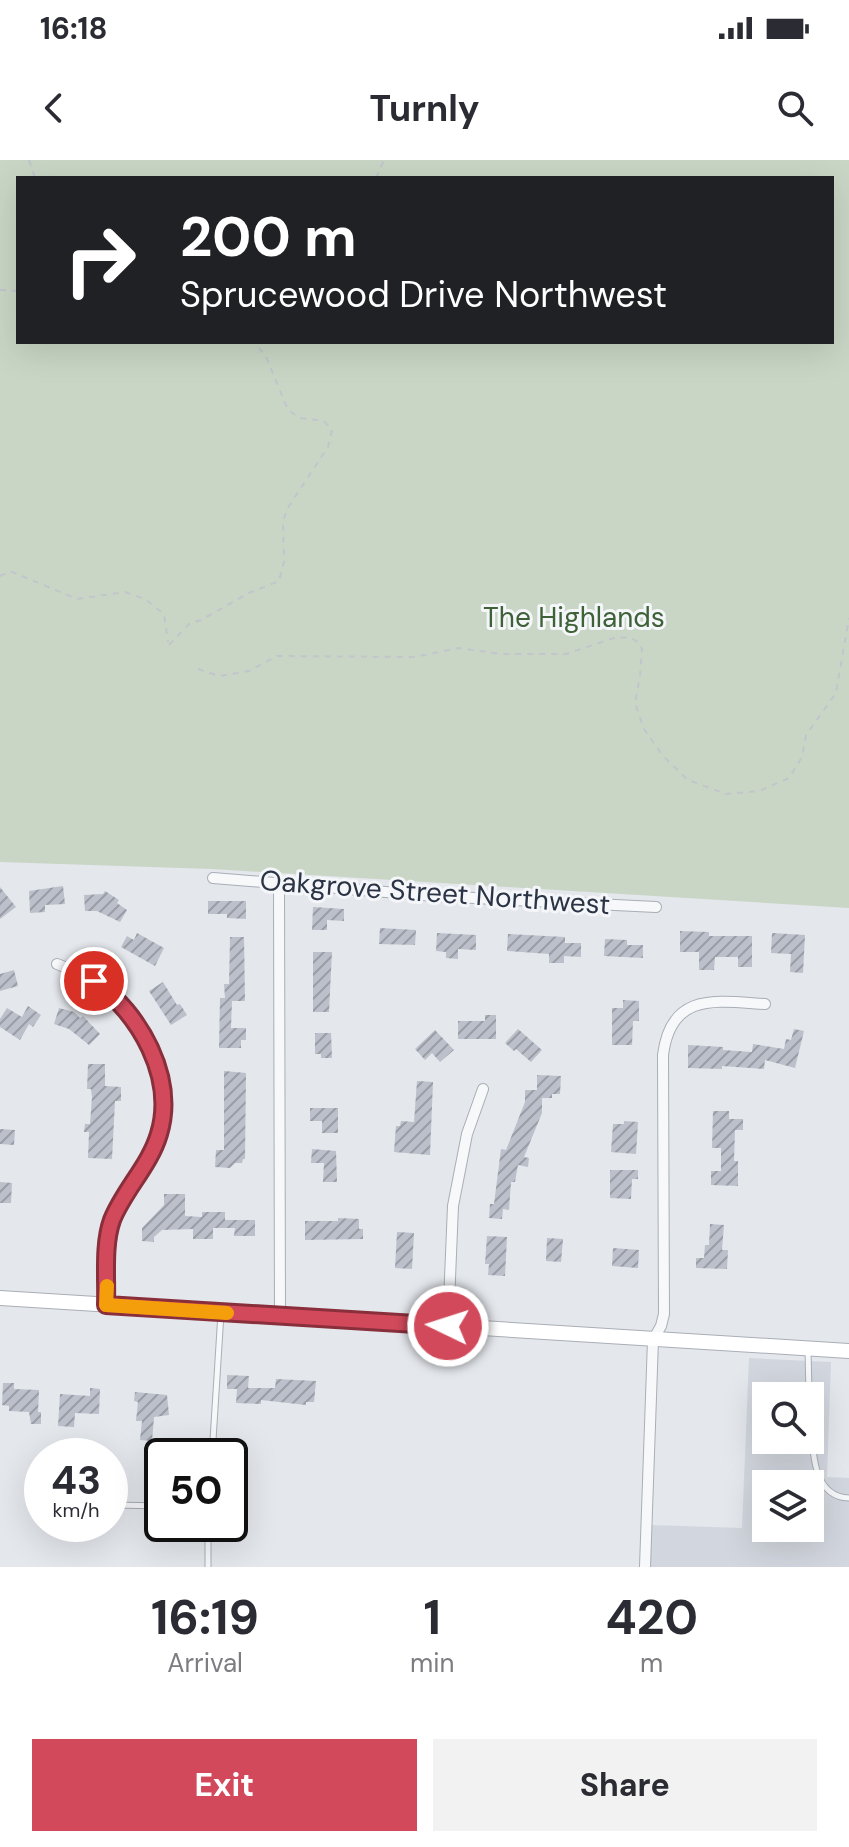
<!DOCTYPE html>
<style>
body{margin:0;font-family:"DM Sans",sans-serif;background:#f2f2f3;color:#2b2b33;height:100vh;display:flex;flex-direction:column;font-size:30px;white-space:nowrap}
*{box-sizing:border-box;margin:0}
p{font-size:26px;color:#7c7c81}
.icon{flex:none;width:44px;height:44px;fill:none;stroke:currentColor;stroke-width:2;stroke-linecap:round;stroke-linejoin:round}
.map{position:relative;height:1407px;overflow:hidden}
.drawer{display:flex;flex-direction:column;background:#fff;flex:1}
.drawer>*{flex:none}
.hud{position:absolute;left:16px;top:16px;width:818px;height:168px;border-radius:0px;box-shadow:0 8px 32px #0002;background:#202124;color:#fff;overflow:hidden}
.controls{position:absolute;left:752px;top:1222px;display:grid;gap:16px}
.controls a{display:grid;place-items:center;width:72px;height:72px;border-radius:0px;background:#fff;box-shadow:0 8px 32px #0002;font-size:40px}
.speed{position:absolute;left:24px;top:1278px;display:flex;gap:16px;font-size:40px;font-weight:700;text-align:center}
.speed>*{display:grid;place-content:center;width:104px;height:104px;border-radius:50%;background:#fff;box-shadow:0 8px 32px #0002;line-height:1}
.speed small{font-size:20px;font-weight:400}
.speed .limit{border:4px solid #111;border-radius:12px;background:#fff;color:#111}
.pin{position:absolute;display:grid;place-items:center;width:68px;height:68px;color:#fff;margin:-34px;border:4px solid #fff;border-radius:50%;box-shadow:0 2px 8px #0007}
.me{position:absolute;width:88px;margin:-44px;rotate:274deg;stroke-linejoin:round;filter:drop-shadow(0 0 6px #0008)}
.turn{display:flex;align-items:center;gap:28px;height:168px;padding:0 32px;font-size:36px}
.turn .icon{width:104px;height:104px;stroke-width:2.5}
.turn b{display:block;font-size:56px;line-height:68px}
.eta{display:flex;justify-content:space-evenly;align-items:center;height:136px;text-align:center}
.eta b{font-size:48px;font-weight:700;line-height:56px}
.button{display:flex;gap:16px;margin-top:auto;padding:16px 32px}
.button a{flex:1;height:92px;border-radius:0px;background:#d1495b;color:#fff;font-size:32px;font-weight:700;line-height:92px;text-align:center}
.button a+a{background:#f2f2f3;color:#2b2b33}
.status{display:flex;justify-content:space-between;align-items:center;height:56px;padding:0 40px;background:#fff;direction:ltr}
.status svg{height:22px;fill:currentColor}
header{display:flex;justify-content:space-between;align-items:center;height:104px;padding:0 32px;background:#fff;font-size:36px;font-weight:700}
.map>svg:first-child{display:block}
.built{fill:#d2d6de;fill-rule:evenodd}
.green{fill:#c9d6c5;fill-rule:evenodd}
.building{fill:url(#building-hatch)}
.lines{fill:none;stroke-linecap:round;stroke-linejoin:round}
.service-casing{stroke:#a9aeb7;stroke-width:7}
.minor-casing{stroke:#a9aeb7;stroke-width:12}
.secondary-casing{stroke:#a9aeb7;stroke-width:16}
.path{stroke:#c2c5cb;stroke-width:2;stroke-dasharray:6 6;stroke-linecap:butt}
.service{stroke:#f7f8fa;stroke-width:5}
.minor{stroke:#f7f8fa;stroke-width:10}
.secondary{stroke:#fff;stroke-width:14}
.route-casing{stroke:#882f3b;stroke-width:20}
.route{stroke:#d1495b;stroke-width:14}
.slow{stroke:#f59e0b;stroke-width:14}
.labels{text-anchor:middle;stroke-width:6;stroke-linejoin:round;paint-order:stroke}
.park-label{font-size:28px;fill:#3f6138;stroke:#f4f6f9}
.street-label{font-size:28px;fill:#2b3445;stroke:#f4f6f9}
</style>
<div class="status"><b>16:18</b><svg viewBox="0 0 49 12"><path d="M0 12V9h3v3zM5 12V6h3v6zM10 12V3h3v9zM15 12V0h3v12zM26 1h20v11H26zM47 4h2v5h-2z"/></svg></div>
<header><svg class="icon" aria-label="back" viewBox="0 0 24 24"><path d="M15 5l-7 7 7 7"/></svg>Turnly<svg class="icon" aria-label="search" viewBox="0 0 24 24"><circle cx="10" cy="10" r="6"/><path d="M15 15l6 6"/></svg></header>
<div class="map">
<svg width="849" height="1407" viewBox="0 0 849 1407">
<defs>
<pattern id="building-hatch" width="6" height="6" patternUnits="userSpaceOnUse" patternTransform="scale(2)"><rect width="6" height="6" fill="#bbc0ca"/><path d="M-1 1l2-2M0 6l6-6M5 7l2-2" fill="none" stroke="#989da6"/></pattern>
</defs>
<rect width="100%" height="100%" fill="#e4e7ec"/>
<path class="built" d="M749 1198 831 1202 827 1317 849 1318V1407H650L651 1365 742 1368ZM766 1236H810V1280H766ZM766 1324H810V1368H766Z"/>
<path class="green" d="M0 0H849V748L212 709 0 702ZM18 18H832V182H18Z"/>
<g class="building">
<polygon points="63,726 65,744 45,745 45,752 30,753 29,731"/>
<polygon points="0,727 16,747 0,759"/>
<polygon points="105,731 119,740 117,743 127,750 120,762 97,751 85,751 84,735 103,734"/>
<polygon points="208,741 246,741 246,759 227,758 227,754 208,754"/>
<polygon points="313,747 344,749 344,761 327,760 327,770 312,770"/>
<polygon points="380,768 416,770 415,785 379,784"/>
<polygon points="680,771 709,772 709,776 752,776 752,807 738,807 738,797 715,797 714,810 699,810 699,792 680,792"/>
<polygon points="137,773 164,788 155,806 121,787 127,776 134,780"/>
<polygon points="437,773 476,775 476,790 458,789 458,799 446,798 446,792 436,791"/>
<polygon points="772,773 805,775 803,813 790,812 791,794 771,793"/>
<polygon points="508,774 565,777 565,783 581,783 581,797 564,796 564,803 549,803 549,794 507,791"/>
<polygon points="230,777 244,777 245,841 232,841 231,868 246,868 246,880 241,880 241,888 219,888 220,838 225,838 224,824 229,824"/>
<polygon points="605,779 627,780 627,785 643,785 643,798 604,796"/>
<polygon points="313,792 332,792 329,852 313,852"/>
<polygon points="14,810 18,826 0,831 0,814"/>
<polygon points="163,822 177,845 180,844 187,855 171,865 149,831"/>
<polygon points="623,840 639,841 639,861 633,861 632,885 612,885 612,848 623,848"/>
<polygon points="28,846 41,855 33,867 29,864 20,880 0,867 0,859 7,848 22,857"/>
<polygon points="59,848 74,852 80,858 83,856 100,874 89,885 69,869 54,864"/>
<polygon points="485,855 496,855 496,879 458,879 458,861 485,861"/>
<polygon points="518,869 542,890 531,902 516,889 514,891 505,883"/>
<polygon points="794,869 804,871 795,908 765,900 764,909 722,906 722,909 688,908 688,885 723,887 723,890 752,892 753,884 784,889 786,879 791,880"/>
<polygon points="435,870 454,890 440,902 432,893 425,900 415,889"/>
<polygon points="315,873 331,873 332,898 321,898 321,894 315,894"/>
<polygon points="88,904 105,904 105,926 121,927 121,941 115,941 112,999 88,998 89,972 84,972 85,964 90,964 92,937 91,929 87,929"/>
<polygon points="224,911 246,913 245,999 243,999 242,1003 235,1003 230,1008 215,1007 216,990 224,990"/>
<polygon points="537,915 561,916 560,934 552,934 552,938 542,938 542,953 524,997 529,998 528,1007 518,1005 515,1022 511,1022 509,1050 503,1049 502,1059 489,1058 490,1044 494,1044 501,989 506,990 525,942 525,930 537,930"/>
<polygon points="417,921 433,922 430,995 394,992 396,966 400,966 401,961 414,962"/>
<polygon points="310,948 338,948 338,973 322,973 322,961 310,961"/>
<polygon points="713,951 729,951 729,959 743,959 743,970 735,970 734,1001 738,1001 738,1026 711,1025 711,1011 721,1011 721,988 712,988"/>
<polygon points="624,961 638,962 636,994 611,992 613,964 624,964"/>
<polygon points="0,969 15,970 14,985 0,984"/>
<polygon points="312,989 336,991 337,1022 323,1022 324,1003 311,1003"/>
<polygon points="610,1010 638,1010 638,1019 632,1019 631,1039 610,1038"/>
<polygon points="0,1022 12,1023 11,1043 0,1043"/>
<polygon points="164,1034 185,1034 185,1056 202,1057 202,1052 225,1052 225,1060 255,1060 255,1076 234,1076 235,1068 213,1068 213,1079 193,1079 193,1069 162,1070 154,1077 154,1082 142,1081 142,1068 164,1045"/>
<polygon points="338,1058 359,1059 359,1069 363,1069 363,1079 305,1080 305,1061 338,1061"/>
<polygon points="710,1064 724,1065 722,1090 728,1090 727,1109 696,1108 696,1098 704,1098 705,1085 709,1085"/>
<polygon points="397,1072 414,1073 412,1109 395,1108"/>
<polygon points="487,1076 507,1077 505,1116 488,1115 489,1104 485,1104"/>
<polygon points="547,1078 563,1079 561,1102 546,1101"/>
<polygon points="613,1088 639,1090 638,1108 612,1106"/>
<polygon points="227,1215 249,1216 248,1228 275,1228 276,1219 316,1221 314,1242 306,1242 306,1245 261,1240 261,1244 236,1243 237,1229 227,1229"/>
<polygon points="3,1223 14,1223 14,1229 39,1230 38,1252 41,1252 41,1264 31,1264 29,1252 9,1251 9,1246 2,1245"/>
<polygon points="90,1228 100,1229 99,1254 75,1253 74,1267 58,1266 60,1234 90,1236"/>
<polygon points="135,1232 167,1235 169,1255 154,1257 152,1281 140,1280 142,1261 136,1261 138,1242 134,1241"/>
</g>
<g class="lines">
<g class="service-casing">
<g id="service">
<polyline points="808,1189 809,1236"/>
<path d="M810 1250C813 1278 808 1337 849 1338"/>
<polyline points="212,1296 221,1153"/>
<polyline points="115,1345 162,1346"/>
<polyline points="208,1407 208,1364"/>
</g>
</g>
<g class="minor-casing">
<g id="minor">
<polyline points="213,718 435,736 656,747"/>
<polyline points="279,724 280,1156"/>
<path d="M57 804C75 811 92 818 106 830 145 862 178 929 157 979 145 1010 115 1037 109 1071 105 1095 107 1121 106 1145"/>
<polyline points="448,1166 453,1046 467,974 483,929"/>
<path d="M645 1407 653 1180 661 1166 664 1154 663 895C671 832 715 841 765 844"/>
</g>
</g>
<g class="secondary-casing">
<polyline id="secondary" points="0,1138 849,1191"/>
</g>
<g class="path">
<polyline points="29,0 35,18"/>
<polyline points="376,18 384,0"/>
<polyline points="0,130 18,131"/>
<polyline points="0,416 10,411 77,439 125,432 145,439 164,454 168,482"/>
<polyline points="169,485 189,464 201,460 249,433 279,421 284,402 283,362 287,349 328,287 332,270 324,261 300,258 288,250 267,199 255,182"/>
<polyline points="198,509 219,516 249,511 277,496 415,497 458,488 501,494 566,494 617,477 631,478 638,482 642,489 640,516 635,543 644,569 663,596 688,620 726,634 759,631 789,618 802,597 806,575 836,533 849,458"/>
</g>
<use href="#service" class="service"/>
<use href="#minor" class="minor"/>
<use href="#secondary" class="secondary"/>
</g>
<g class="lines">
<g class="route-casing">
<path id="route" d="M94 821C140 853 176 918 159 974 150 1005 124 1030 112 1060 103 1085 107 1119 106 1145L448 1166"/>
</g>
<use href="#route" class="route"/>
<polyline class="slow" points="107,1126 106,1145 227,1153"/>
</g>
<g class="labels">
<g class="park-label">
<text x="574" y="467">The Highlands</text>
</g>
<g class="street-label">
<text transform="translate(435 732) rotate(4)" y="10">Oakgrove Street Northwest</text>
</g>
</g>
</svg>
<div class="controls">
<a><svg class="icon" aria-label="search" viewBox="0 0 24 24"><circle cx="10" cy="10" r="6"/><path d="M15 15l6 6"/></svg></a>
<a><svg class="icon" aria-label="layers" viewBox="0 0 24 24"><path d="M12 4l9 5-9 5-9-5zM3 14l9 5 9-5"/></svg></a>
</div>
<div class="speed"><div>43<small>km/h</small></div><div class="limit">50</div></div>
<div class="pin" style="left:94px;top:821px;background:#d93025"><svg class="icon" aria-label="arrive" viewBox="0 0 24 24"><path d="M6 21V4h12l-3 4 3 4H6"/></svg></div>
<svg class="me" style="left:448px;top:1166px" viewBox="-20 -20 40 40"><circle r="17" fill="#d1495b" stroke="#fff" stroke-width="3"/><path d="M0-11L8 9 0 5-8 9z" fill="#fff"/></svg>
<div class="hud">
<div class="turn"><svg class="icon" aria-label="right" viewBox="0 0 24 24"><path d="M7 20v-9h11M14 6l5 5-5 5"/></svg><div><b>200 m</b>Sprucewood Drive Northwest</div></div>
</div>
</div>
<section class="drawer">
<div class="eta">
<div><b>16:19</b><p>Arrival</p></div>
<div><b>1</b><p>min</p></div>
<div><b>420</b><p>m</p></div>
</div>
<div class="button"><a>Exit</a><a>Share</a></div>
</section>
